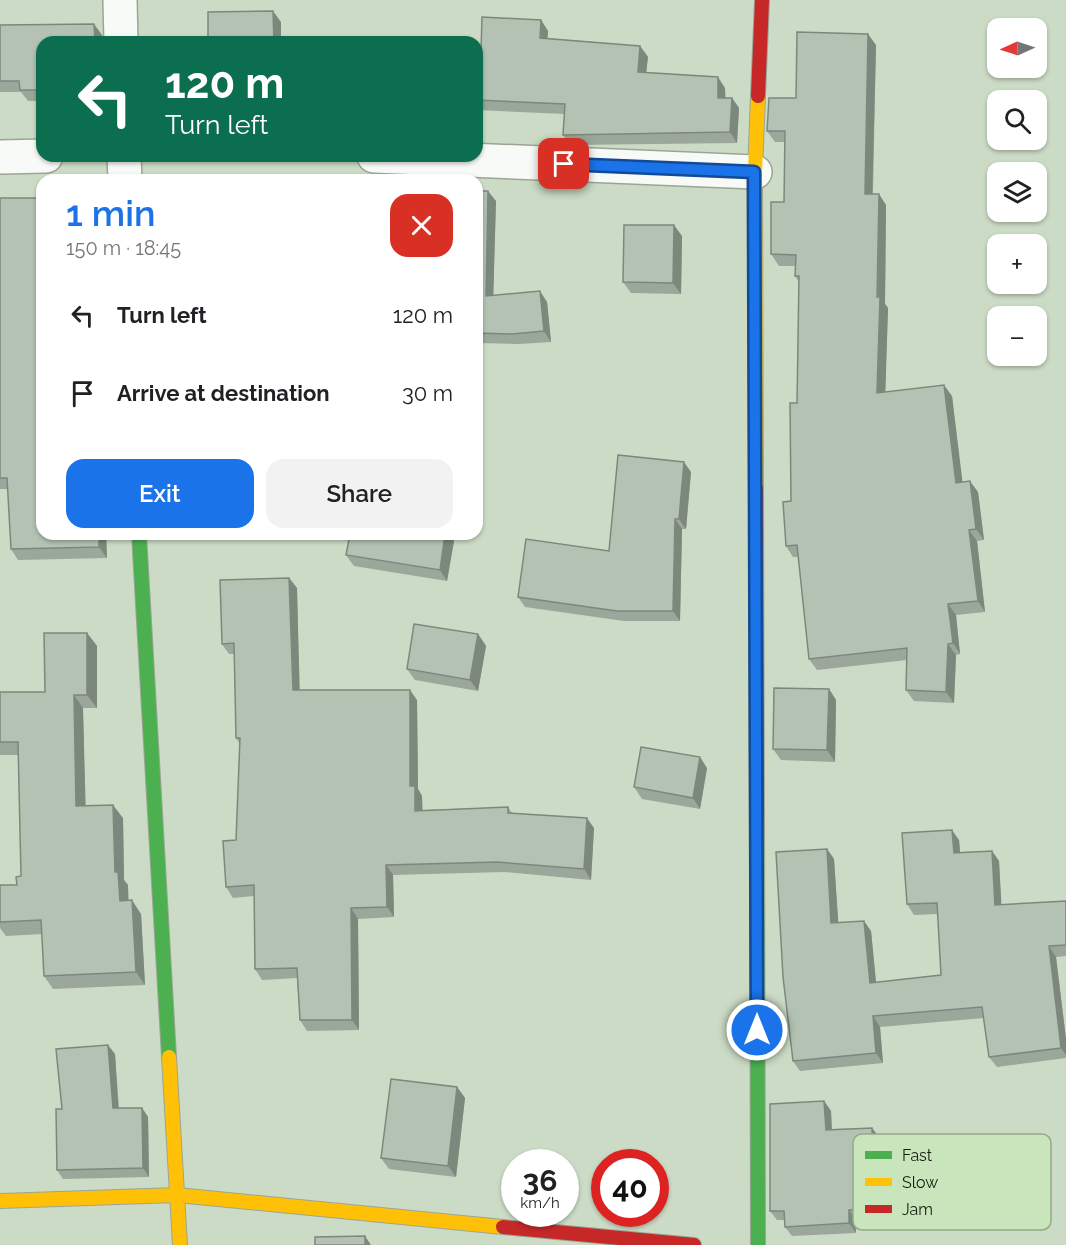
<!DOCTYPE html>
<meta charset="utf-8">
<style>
body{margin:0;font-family:Raleway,sans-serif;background:#f2f2f2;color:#202124;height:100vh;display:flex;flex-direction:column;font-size:22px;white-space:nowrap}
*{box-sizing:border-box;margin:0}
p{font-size:20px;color:#757577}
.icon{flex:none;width:33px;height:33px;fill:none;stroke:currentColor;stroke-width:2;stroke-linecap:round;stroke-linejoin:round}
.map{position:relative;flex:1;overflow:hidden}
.side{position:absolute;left:36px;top:174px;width:447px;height:366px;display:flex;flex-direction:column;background:#fff;border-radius:18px;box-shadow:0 2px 4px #0004}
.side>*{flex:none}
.guide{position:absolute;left:36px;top:36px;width:447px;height:126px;border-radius:18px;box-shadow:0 2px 4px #0004;background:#0b6e4f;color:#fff;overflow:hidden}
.needle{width:39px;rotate:267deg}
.fabs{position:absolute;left:987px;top:18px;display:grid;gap:12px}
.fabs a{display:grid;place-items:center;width:60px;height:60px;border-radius:12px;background:#fff;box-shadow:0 2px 4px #0004;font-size:30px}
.speed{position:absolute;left:501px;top:1149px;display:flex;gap:12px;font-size:30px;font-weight:700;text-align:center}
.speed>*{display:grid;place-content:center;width:78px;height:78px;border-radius:50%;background:#fff;box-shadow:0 2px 4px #0004;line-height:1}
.speed small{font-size:15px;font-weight:400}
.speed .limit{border:9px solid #d22;background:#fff;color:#111}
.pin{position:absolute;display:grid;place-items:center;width:51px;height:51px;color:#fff;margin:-26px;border-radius:12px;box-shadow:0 3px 9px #0006}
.me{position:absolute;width:66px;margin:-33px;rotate:0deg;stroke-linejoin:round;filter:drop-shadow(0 0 4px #0008)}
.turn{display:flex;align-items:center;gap:21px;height:126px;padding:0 30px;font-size:27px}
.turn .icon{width:78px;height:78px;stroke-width:2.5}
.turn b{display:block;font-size:42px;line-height:51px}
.round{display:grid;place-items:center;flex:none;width:63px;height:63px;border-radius:18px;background:#f2f2f2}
.summary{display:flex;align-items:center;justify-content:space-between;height:102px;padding:0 30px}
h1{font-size:36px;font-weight:600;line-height:45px;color:#1a73e8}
.action{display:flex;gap:12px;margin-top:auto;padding:12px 30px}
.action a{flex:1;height:69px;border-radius:18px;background:#1a73e8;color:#fff;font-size:24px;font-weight:600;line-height:69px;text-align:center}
.action a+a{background:#f2f2f2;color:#202124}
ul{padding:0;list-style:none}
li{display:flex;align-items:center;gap:18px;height:78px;padding:0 30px}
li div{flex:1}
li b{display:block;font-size:22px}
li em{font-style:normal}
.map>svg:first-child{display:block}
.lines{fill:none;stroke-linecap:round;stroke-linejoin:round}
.street-casing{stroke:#9aa695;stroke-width:36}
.fast-casing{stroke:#9aa695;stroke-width:16}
.slow-casing{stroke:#9aa695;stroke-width:16}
.jam-casing{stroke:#9aa695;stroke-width:16}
.street{stroke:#f7faf6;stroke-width:33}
.fast{stroke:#4caf50;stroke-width:14}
.slow{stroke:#ffc107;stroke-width:14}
.jam{stroke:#c62828;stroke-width:14}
.wall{fill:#9aa79a}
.shaded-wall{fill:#7d887d}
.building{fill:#b3c2b3;stroke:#7d887d;stroke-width:1.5}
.route-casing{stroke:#114b97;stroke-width:15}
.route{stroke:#1a73e8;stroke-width:10}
.key{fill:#c8e5bb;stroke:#93aa88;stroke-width:1.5}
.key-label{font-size:16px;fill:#162011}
</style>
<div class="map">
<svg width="1066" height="1245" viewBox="0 0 1066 1245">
<rect width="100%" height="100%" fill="#ccdbc5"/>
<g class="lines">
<g class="street-casing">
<g id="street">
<polyline points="120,0 121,42"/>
<polyline points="124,156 125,180"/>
<polyline points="374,156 755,172"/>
<polyline points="0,157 46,156"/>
</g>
</g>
<g class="fast-casing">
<g id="fast">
<polyline points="139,534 169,1057"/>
<polyline points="757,816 758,1245"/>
</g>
</g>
<g class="slow-casing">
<g id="slow">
<polyline points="756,488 755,172 758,96"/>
<polyline points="169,1057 180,1245"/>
<polyline points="0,1201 177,1195 503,1227"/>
</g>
</g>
<g class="jam-casing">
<g id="jam">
<polyline points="758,96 762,0"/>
<polyline points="756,488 757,816"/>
<polyline points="503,1227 694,1245"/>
</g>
</g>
<use href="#street" class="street"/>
<use href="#fast" class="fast"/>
<use href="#slow" class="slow"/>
<use href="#jam" class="jam"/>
</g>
<g class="wall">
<polygon points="541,20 548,31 547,38 640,46 648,57 646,73 725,88 725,98 732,98 739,108 737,143 570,145 563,135 565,114 477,110 477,51 481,51"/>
<polygon points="0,25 102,35 42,42 42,101 28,101 21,92 0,92"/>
<polygon points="876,45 873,194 886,205 885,304 888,308 885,392 952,396 962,482 978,492 984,540 977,541 985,612 956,615 960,654 956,655 954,703 914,701 906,690 907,660 817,670 809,659 798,557 793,557 786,546 791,501 797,403 799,282 795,276 796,266 779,266 771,254 784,202 785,142 775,142 767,131 796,98"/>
<polygon points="477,191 496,201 493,295 547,302 551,342 519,344 477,343"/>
<polygon points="0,198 42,534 106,534 107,558 18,560 11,549 8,489 0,489"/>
<polygon points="682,236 681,294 631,293 623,282"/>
<polygon points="691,472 686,529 682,529 680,621 624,621 525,607 518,597 609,551"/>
<polygon points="454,541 447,581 354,566 346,555"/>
<polygon points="289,578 297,588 299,690 417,700 418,789 422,796 422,810 508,807 512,813 594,828 591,880 504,872 393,875 394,917 358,919 359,1030 307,1031 300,1020 297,978 262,980 255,969 254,896 233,898 226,887 236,840 240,744 236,738 234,654 229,654 222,644"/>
<polygon points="87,633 97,646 97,708 83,708 85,806 123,818 124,880 128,885 128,901 141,914 145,985 53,989 44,976 42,934 6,936 0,928 0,885 17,885 21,876 18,755 0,755 0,692 45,692"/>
<polygon points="478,634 486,646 478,691 415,680 407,669"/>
<polygon points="829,689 836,700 835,762 781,760 773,749"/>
<polygon points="707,768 700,809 642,799 634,787"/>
<polygon points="959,840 960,852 992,851 999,861 1001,905 1066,901 1066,956 1056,957 1066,1039 1066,1058 997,1067 989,1057 984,1018 880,1027 883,1063 800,1071 793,1061 827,849 834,859 838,922 871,931 876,982 941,975 938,914 914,915 907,904"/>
<polygon points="115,1054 119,1108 142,1108 148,1117 149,1177 63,1179 57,1170 62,1109"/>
<polygon points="457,1087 465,1098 456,1177 389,1169 381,1158"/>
<polygon points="824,1101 831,1111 832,1129 872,1128 879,1137 879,1159 947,1157 953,1166 956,1215 855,1219 856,1233 792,1236 785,1227 785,1220 777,1220 770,1211"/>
</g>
<g class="shaded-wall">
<polygon points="273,11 281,22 281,42 274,42"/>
<polygon points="541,20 548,31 547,48 540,38"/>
<polygon points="94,24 102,35 102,42 95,42"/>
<polygon points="868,34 876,45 872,205 865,194"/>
<polygon points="640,46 648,57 645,82 638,72"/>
<polygon points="718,77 725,88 726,108 718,98"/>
<polygon points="732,98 739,108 737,143 730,132"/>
<polygon points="488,191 496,201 493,306 486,296"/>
<polygon points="879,194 886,205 885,304 888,308 885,404 877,393"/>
<polygon points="674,225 682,236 681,294 673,283"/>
<polygon points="540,291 547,302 551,342 544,331"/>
<polygon points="944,385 952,396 964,494 956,483"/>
<polygon points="684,462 691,472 686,529 679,519"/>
<polygon points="970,481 978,492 984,540 976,529"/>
<polygon points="675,519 682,529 680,621 673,611"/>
<polygon points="969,530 977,541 985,612 978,601"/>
<polygon points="99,534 106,534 107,558 99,547"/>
<polygon points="445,534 449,534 454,541 447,581 440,570"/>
<polygon points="289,578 297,588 300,701 293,690"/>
<polygon points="948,604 956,615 960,654 953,643"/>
<polygon points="87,633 97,646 97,708 87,695"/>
<polygon points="478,634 486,646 478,691 470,680"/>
<polygon points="948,644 956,655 954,703 946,692"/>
<polygon points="829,689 836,700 835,762 827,750"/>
<polygon points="410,690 417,700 418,789 422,796 423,821 415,811 410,786"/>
<polygon points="74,695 83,708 86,819 76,806"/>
<polygon points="700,757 707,768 700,809 693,798"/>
<polygon points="113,805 123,818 124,880 128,885 129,914 120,901 115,872"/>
<polygon points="587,818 594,828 591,880 584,869"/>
<polygon points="952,830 959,840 961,863 954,853"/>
<polygon points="827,849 834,859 839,933 831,923"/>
<polygon points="992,851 999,861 1002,915 995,905"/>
<polygon points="386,865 393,875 394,917 387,907"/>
<polygon points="132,900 141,914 145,985 136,972"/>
<polygon points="351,908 358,919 359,1030 352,1020"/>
<polygon points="864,921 871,931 877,993 870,983"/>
<polygon points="1049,946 1056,957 1066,1039 1066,1055 1061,1048"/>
<polygon points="873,1016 880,1027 883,1063 876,1053"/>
<polygon points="108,1045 115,1054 119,1118 113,1108"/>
<polygon points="457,1087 465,1098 456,1177 448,1166"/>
<polygon points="824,1101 831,1111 832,1139 826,1130"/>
<polygon points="142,1108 148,1117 149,1177 143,1168"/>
<polygon points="872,1128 879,1137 880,1169 873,1160"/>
<polygon points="947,1157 953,1166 956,1215 949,1206"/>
<polygon points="849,1210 855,1219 856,1233 849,1223"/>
<polygon points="365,1236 371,1245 365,1245"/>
</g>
<g class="building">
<polygon points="273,11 274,42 208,42 208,12"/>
<polygon points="482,17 541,20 540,38 640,46 638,72 718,77 718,98 732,98 730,132 563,135 565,104 477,100 477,51 481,51"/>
<polygon points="94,24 95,42 42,42 42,90 20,90 19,81 0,81 0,25"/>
<polygon points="797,32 868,34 865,194 879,194 877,297 880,297 877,393 944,385 956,483 970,481 976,529 969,530 978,601 948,604 953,643 948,644 946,692 906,690 907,648 809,659 797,545 786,546 783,502 791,501 790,403 797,403 799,276 795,276 796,255 771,254 771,202 784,202 785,131 767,131 769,98 796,98"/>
<polygon points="477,191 488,191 486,296 540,291 544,331 512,334 477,333"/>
<polygon points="0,198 42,198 42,534 99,534 99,547 11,549 7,478 0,478"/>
<polygon points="624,225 674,225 673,283 623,282"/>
<polygon points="618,455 684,462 679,519 675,519 673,611 617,611 518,597 526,539 609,551"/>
<polygon points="350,534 445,534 440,570 346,555"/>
<polygon points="289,578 293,690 410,690 410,786 415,786 415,811 508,807 508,813 587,818 584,869 497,862 386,865 387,907 351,908 352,1020 300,1020 297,968 255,969 254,885 226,887 223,841 236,840 240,738 236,738 234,643 222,644 220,580"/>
<polygon points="414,624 478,634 470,680 407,669"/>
<polygon points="44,633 87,633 87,695 74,695 76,806 113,805 115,872 118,872 120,901 132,900 136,972 44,976 41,920 0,922 0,885 17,885 16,877 21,876 18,742 0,742 0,692 45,692"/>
<polygon points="774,688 829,689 827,750 773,749"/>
<polygon points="641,747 700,757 693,798 634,787"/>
<polygon points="952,830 954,853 992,851 995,905 1066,901 1066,945 1049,946 1061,1048 989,1057 982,1007 873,1016 876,1053 793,1061 783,977 776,852 827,849 831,923 864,921 870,983 941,975 937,903 907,904 902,833"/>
<polygon points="108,1045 113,1108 142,1108 143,1168 57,1170 56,1109 62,1109 56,1049"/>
<polygon points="391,1079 457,1087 448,1166 381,1158"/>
<polygon points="824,1101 826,1130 872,1128 873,1160 947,1157 949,1206 849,1210 849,1223 785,1227 784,1211 770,1211 770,1104"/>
<polygon points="365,1236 365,1245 315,1245 315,1237"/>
</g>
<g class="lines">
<g class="route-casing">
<polyline id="route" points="564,164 754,172 757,1030"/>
</g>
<use href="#route" class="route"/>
</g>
<rect x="853" y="1134" width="198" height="96" rx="9" class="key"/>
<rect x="865" y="1151" width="27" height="8" fill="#4caf50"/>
<rect x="865" y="1178" width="27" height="8" fill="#ffc107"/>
<rect x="865" y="1205" width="27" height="8" fill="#c62828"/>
<g class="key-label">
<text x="902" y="1161">Fast</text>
<text x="902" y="1188">Slow</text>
<text x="902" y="1215">Jam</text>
</g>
</svg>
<div class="fabs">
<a><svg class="needle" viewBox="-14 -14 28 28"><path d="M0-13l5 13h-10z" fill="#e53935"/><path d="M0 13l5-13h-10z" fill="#757577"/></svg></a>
<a><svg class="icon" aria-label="search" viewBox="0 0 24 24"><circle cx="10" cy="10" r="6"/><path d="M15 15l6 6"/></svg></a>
<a><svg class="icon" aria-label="layers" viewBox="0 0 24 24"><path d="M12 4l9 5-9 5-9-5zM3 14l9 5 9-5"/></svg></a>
<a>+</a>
<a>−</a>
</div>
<div class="speed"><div>36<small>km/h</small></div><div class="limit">40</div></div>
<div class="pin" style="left:564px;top:164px;background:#d93025"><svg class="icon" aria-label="arrive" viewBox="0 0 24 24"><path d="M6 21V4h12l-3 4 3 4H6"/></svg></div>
<svg class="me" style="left:757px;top:1030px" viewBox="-20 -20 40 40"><circle r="17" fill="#1a73e8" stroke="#fff" stroke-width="3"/><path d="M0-11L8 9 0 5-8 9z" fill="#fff"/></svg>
<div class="guide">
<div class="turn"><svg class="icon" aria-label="left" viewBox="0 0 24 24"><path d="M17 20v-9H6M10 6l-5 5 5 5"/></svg><div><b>120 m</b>Turn left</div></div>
</div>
<section class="side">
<div class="summary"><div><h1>1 min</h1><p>150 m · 18:45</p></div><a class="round" style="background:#d93025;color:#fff"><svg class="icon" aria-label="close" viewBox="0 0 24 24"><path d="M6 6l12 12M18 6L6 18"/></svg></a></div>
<ul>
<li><svg class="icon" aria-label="left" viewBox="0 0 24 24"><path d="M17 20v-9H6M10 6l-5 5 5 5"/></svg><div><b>Turn left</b></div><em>120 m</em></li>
<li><svg class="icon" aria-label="arrive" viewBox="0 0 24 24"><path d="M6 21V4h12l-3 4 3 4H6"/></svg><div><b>Arrive at destination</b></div><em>30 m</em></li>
</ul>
<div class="action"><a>Exit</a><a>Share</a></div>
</section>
</div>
